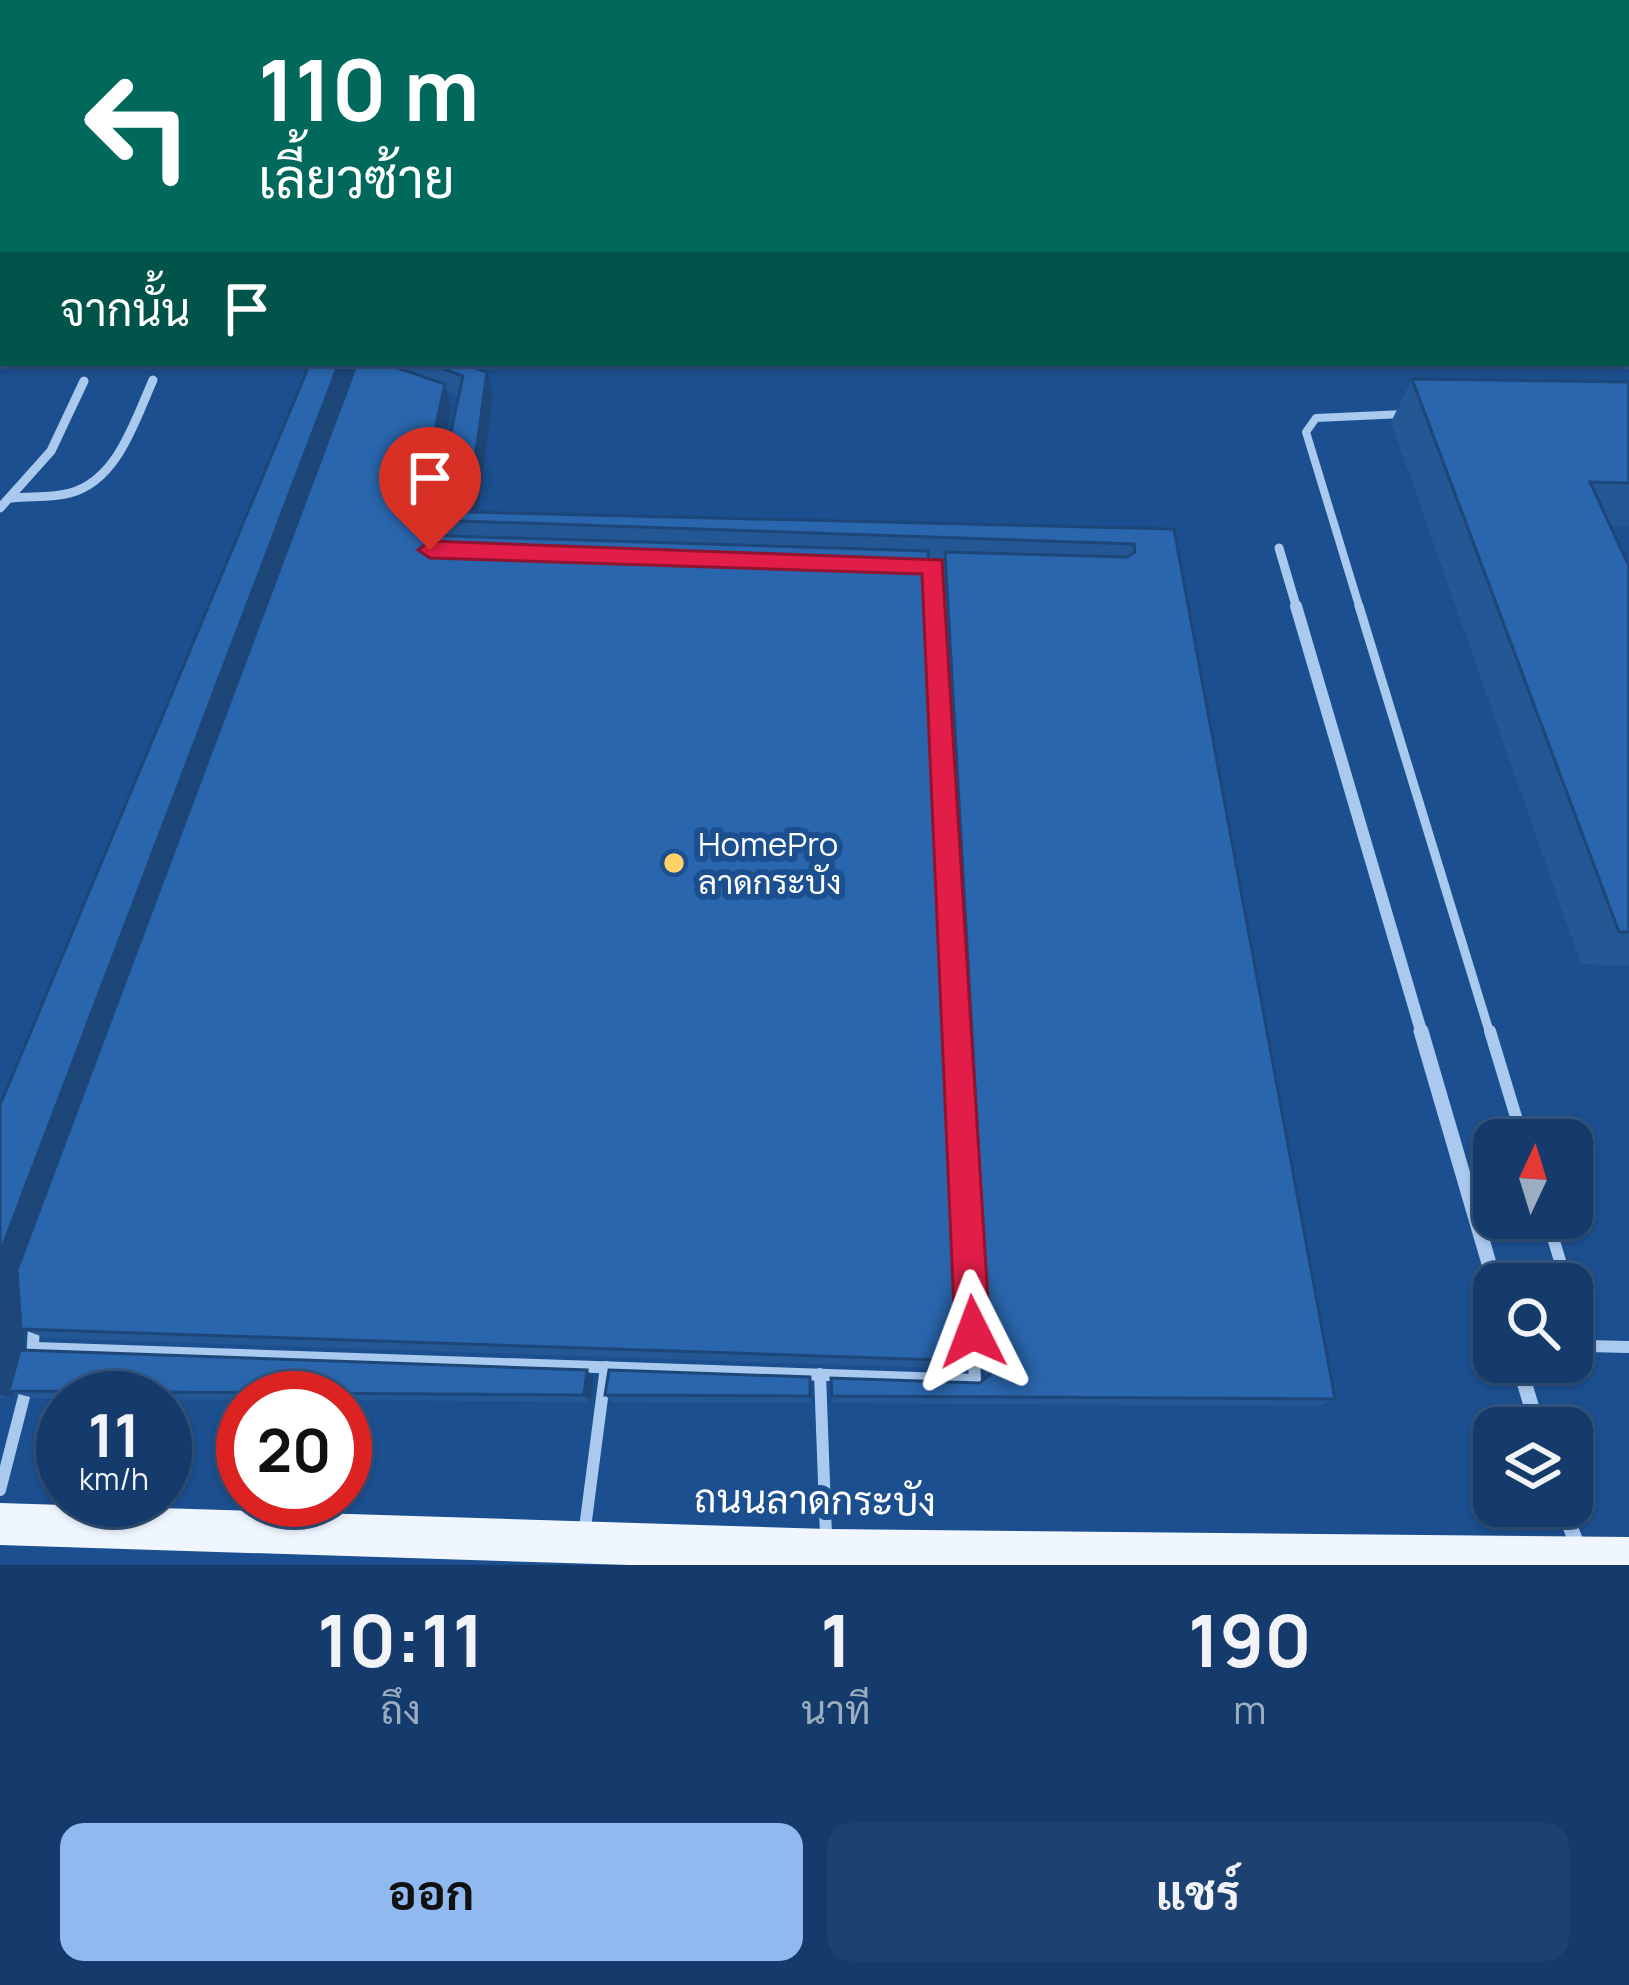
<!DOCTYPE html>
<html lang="th">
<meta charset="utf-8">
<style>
body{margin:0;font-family:Manrope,Sarabun,sans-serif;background:#1d4271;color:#f1f3f6;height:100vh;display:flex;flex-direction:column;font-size:45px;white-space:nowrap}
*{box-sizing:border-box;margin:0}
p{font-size:39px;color:#9dadc1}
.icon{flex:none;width:66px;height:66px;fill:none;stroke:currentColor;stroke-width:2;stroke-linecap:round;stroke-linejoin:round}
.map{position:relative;height:1565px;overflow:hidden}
.side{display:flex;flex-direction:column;background:#143b6b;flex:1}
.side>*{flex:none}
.hud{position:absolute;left:0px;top:0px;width:1629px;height:366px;box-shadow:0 3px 9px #0004,0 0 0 3px #33557e;background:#00695c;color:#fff;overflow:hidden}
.needle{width:78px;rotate:4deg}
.tools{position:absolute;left:1473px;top:1119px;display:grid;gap:24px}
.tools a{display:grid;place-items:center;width:120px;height:120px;border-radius:24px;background:#143b6b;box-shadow:0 3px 9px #0004,0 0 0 3px #33557e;font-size:60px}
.speed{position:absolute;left:36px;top:1371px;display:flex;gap:24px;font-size:60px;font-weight:700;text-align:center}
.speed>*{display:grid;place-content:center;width:156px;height:156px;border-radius:50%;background:#143b6b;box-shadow:0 3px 9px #0004,0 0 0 3px #33557e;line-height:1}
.speed small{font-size:30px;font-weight:400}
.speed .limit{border:18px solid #d22;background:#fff;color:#111}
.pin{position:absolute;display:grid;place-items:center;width:102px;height:102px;color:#fff;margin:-123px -51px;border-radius:50% 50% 50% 0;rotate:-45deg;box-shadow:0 0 12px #0007}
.pin .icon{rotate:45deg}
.me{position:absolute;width:132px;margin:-66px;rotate:357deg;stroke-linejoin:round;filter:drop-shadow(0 0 9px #0008)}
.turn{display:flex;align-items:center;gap:42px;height:252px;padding:0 60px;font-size:54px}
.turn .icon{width:156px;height:156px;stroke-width:2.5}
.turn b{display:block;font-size:84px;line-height:102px}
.then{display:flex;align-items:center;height:114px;padding:0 60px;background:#0003;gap:24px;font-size:45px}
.eta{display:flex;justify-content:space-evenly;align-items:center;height:204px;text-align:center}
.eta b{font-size:72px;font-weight:700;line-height:84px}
.cta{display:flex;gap:24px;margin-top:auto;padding:24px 60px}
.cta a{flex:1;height:138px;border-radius:24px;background:#90b9f0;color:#111;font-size:48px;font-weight:700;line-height:138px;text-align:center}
.cta a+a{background:#1d4271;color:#f1f3f6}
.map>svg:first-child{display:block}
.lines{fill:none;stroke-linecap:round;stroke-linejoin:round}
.lane-far2{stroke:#a9c9ee;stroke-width:8}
.lane-far1{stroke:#a9c9ee;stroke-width:9}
.lane{stroke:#a9c9ee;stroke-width:12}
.street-far2{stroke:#a9c9ee;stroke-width:9}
.street-far1{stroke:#a9c9ee;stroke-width:12}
.street{stroke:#a9c9ee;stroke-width:15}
.primary{fill:#f0f6ff;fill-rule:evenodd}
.wall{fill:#245895;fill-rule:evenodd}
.shaded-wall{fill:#1d4779}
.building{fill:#2a66ad;stroke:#1d4779;stroke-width:3}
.route{fill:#e11d48;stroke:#92132f;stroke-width:3}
.poi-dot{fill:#ffd166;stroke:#1b4f8f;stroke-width:4.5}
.labels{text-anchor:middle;stroke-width:12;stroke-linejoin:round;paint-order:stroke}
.poi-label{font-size:33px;fill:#fff;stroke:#1b4f8f;text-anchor:start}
.near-street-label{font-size:39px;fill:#fff;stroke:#1b4f8f}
</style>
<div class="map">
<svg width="1629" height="1565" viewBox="0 0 1629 1565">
<rect width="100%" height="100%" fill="#1b4f8f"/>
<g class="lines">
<g class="lane-far2">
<polyline points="934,566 936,609"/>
<polyline points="1360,609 1306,432 1316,418 1404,414"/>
</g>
<g class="lane-far1">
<polyline points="936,606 958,1034"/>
<polyline points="1359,606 1490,1034"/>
</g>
<g class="lane">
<polyline points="1490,1031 1523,1140"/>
<polyline points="1547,1218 1567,1284"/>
<polyline points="1572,1300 1586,1346 1629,1347"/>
<polyline points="36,1348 975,1380 957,1031"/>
<polyline points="32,1362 34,1326"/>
<polyline points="820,1374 826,1536"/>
<polyline points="0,1490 27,1385"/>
<polyline points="585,1528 606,1367"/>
</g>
<g class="street-far2">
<path d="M12 498C31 496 52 498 70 493 118 480 135 420 153 380"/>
<polyline points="0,508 51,451 84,381"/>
<polyline points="1279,548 1297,609"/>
</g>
<polyline class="street-far1" points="1296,606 1422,1034"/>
<g class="street">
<polyline points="1421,1031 1495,1284"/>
<polyline points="1518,1362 1538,1428"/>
<polyline points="1562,1506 1579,1549"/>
</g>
<polygon class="primary" points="0,1503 827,1529 1629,1537 1629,1565 629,1565 0,1545"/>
</g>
<g class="wall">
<path d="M310 363H462L493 395 478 513 1174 529 1335 1399 1318 1406 832 1403 831 1378 980 1383 985 1378 943 574 944 560 929 559 969 1361 964 1369 46 1338 24 1330V1351L594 1378 591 1402 345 1400V1398H243V1400L34 1398 14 1393 12 1398H0V1105ZM447 391 459 395 432 520 438 536 425 535 452 407Z"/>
<polygon points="1412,379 1629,382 1629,526 1610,526 1629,566 1629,966 1581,964 1391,422"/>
<polygon points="810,1377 811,1403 612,1402 605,1395"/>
</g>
<g class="shaded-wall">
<polygon points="339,363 358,363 20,1275 25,1347 14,1391 9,1391 14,1393 12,1398 0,1395 0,1253"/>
<polygon points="487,372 493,395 477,521 468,512"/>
<polygon points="445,384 452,407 422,548 414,526"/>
<polygon points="587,1370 594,1378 591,1402 584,1395"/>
</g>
<g class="building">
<polygon points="310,363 339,363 0,1253 0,1105"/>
<polygon points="357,363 383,363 445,384 414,526 418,535 928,551 969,1361 21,1329 17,1270"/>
<polygon points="428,363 462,363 487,372 468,512 1174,529 1335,1399 832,1396 831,1378 980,1383 991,1373 945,552 1127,557 1135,552 1134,544 432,520 463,376"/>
<polygon points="1412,379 1629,382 1629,483 1590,482 1629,566 1629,932 1619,932"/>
<polygon points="20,1350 587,1370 584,1395 9,1391"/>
<polygon points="609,1370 810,1377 810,1396 605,1395"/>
</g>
<polygon class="route" points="430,541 942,560 990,1332 985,1344 973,1349 960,1344 955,1332 922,574 430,558 418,550"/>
<circle class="poi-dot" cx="674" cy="863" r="12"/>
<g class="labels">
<g class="poi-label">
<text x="698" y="856">HomePro<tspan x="698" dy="38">ลาดกระบัง</tspan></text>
</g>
<g class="near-street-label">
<text transform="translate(815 1500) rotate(1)" y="14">ถนนลาดกระบัง</text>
</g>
</g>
</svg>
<div class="tools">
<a><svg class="needle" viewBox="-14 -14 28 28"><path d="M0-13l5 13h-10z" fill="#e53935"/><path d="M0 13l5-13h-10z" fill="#9dadc1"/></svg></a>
<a><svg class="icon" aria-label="search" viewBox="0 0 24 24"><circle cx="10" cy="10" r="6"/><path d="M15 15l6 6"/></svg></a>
<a><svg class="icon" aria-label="layers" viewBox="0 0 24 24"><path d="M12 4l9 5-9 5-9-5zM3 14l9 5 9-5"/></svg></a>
</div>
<div class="speed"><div>11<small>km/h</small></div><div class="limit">20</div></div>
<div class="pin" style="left:430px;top:550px;background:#d93025"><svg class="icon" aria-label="arrive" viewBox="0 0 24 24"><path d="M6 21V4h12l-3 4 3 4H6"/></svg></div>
<svg class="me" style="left:973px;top:1332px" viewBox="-20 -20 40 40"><path d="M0-17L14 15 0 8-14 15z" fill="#e11d48" stroke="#fff" stroke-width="4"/></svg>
<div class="hud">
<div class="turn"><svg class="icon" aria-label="left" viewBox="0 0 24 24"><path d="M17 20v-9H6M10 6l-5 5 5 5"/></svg><div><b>110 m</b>เลี้ยวซ้าย</div></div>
<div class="then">จากนั้น<svg class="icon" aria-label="arrive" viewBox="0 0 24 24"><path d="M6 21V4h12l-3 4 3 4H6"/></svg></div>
</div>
</div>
<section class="side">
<div class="eta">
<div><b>10:11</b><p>ถึง</p></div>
<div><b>1</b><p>นาที</p></div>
<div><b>190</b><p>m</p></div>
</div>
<div class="cta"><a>ออก</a><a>แชร์</a></div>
</section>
